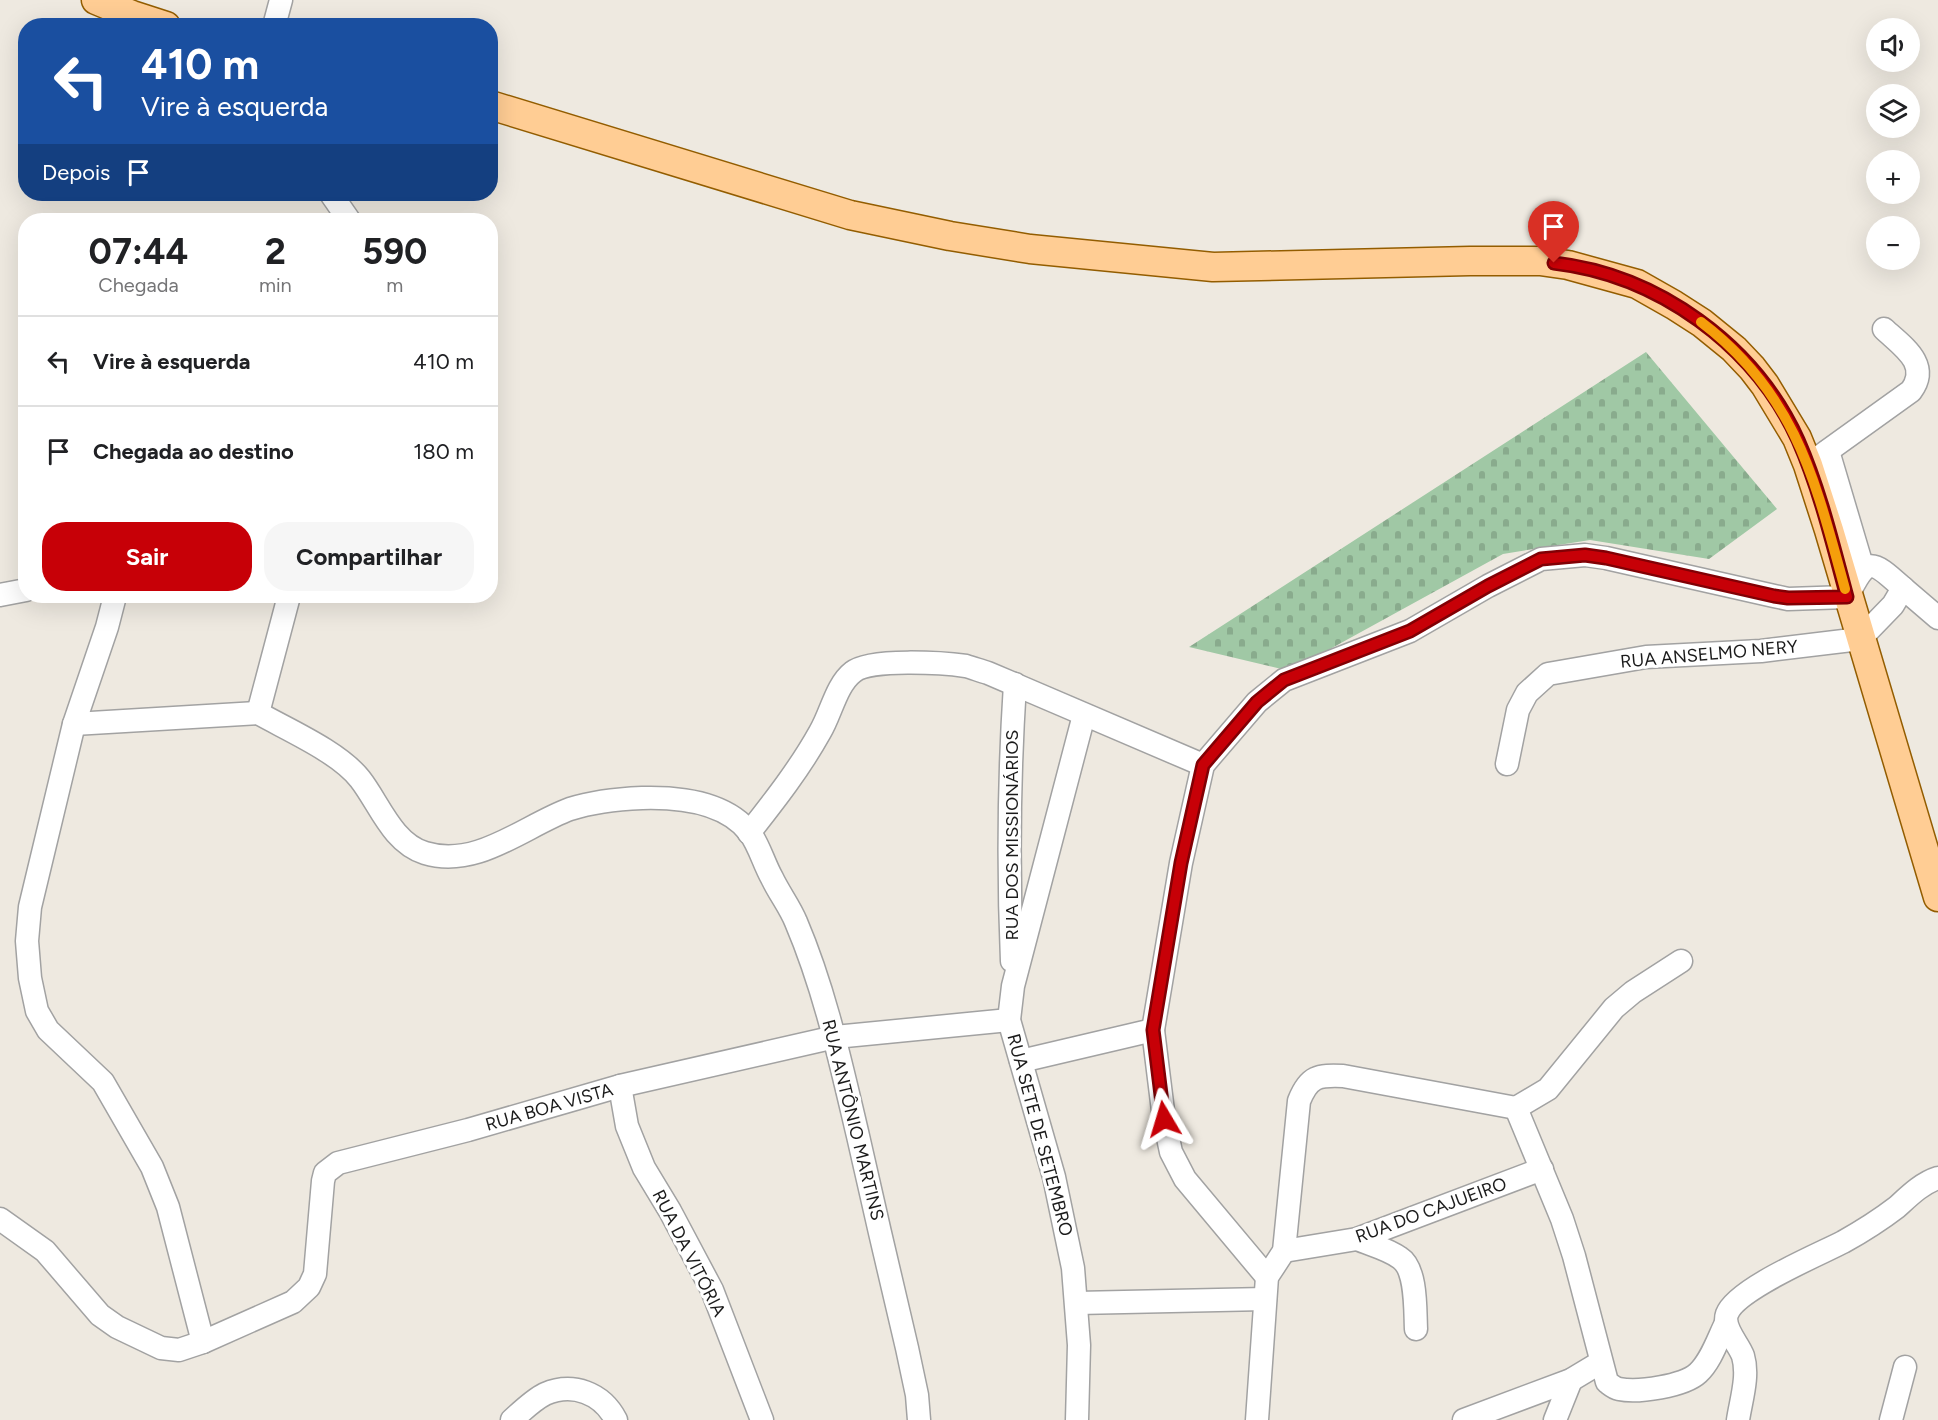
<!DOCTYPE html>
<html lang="pt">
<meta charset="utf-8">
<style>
body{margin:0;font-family:Figtree,sans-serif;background:#f6f6f6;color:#202124;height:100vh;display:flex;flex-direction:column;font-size:22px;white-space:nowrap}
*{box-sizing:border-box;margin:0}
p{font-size:20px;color:#757577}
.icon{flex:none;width:33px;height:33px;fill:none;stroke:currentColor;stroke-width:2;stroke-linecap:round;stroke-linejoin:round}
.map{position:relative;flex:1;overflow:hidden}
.drawer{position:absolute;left:18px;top:213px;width:480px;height:390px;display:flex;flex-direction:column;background:#fff;border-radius:24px;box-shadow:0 6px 24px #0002}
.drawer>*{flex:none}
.hud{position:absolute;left:18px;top:18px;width:480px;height:183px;border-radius:24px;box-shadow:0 6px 24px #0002;background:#1a4fa0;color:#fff;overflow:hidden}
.buttons{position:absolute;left:1866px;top:18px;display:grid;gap:12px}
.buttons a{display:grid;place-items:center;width:54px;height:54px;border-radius:50%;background:#fff;box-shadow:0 6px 24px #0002;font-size:30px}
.pin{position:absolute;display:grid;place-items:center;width:51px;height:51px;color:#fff;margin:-62px -26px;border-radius:50% 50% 50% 0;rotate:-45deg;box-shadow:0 0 6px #0007}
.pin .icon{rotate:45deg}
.me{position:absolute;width:66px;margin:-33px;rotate:353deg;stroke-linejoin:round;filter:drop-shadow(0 0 4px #0008)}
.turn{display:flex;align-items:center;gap:21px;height:126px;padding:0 24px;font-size:27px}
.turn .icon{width:78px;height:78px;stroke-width:2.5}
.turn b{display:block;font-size:42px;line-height:51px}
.then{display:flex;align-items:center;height:57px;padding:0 24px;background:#0003;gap:12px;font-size:22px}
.eta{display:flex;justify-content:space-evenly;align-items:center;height:102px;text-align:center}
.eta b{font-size:36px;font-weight:700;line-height:42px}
.button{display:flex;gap:12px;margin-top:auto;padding:12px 24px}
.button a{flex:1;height:69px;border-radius:24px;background:#c70007;color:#fff;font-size:24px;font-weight:700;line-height:69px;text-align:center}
.button a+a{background:#f6f6f6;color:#202124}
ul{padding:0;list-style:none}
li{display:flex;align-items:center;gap:18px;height:90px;padding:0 24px;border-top:2px solid #e0e0e0}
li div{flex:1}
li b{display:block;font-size:22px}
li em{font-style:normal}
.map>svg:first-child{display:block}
.cemetery{fill:url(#cemetery-stones)}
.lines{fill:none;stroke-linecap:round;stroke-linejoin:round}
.minor-casing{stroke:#a2a2a2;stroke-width:25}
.major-casing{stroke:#935d00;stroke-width:31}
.minor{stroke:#fff;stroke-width:22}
.major{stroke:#ffcd94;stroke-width:28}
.route-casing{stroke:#810005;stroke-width:15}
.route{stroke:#c70007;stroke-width:10}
.slow{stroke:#f59e0b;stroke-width:10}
.labels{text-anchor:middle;stroke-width:6;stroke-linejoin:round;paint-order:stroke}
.street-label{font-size:18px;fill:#1b1b1b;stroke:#fff}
</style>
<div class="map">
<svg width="1938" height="1420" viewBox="0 0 1938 1420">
<defs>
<pattern id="cemetery-stones" width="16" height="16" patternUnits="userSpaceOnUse" patternTransform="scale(1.5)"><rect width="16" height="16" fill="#a0c8a5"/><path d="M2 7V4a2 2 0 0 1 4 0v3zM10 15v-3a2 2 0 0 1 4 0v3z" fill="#89ab8d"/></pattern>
</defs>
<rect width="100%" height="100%" fill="#eee9e0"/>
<polygon class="cemetery" points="1646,352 1777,509 1709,559 1590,540 1503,554 1290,671 1189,647"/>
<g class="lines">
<g class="minor-casing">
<g id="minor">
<polyline points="274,26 281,0"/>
<polyline points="331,194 349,220"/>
<polyline points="1828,451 1863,569"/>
<path d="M1808 465 1911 391C1931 364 1902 346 1884 329"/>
<polyline points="0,595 26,590"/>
<polyline points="115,596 107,627 74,724 30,907 27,941 30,978 37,1011 48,1030 103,1082 152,1167 168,1207 203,1342"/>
<path d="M258 713C288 730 339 752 360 779 379 803 392 843 425 853 477 869 524 826 570 809 592 802 619 799 642 798 678 797 726 802 750 833 759 845 764 864 772 878 779 893 790 907 796 922 825 990 841 1064 858 1136 874 1207 890 1277 907 1348L917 1395 919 1420"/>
<polyline points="258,713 289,596"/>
<polyline points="74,724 258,713"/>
<polyline points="1507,764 1518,710 1527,693 1548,674 1646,657 1761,651 1860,639 1893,605 1903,588 1938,618"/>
<path d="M749 833C775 800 800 768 820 732 831 714 836 685 853 672 870 658 944 663 966 666 973 668 981 671 988 673L1203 765"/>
<path d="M1012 961C1008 869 1009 776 1015 684"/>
<polyline points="1021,1061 1153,1030"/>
<polyline points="620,1086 627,1126 644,1168 670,1211 712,1290 762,1420"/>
<path d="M1516 1108 1562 1219 1574 1256 1607 1382C1611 1385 1614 1388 1619 1389 1638 1393 1684 1386 1698 1373 1711 1361 1718 1339 1726 1323"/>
<polyline points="1516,1108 1548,1089 1614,1008 1633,992 1681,961"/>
<polyline points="0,1219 45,1251 100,1315 117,1327 161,1348 179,1350 203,1342 293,1302 309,1287 315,1274 323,1181 325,1173 338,1163 468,1130 620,1086 835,1037 1009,1020"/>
<path d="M1357 1239C1371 1245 1388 1249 1400 1258 1417 1269 1415 1310 1416 1329"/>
<polyline points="1284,1251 1357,1239 1542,1169"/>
<path d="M1267 1277 1185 1179 1171 1152 1164 1119 1153 1030 1181 863 1203 765 1257 702 1284 680 1410 631 1488 586 1541 559 1585 555 1606 558 1774 596 1788 599 1847 597C1867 557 1870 558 1903 588"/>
<polyline points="1077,1303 1265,1299"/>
<path d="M512 1420C522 1411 533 1400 545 1394 573 1382 602 1393 616 1420"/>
<polyline points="1077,1420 1079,1345 1073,1268 1054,1177 1009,1020 1013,986 1084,715"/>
<path d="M1257 1420 1267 1277 1284 1251 1299 1101C1309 1076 1318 1075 1343 1076L1516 1108"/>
<polyline points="1464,1420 1571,1380 1601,1362"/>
<polyline points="1555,1420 1571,1380"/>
<path d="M1738 1420C1741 1400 1749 1376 1743 1356 1739 1344 1722 1328 1727 1314 1736 1289 1818 1255 1843 1242 1861 1232 1880 1220 1897 1207 1909 1196 1922 1183 1938 1178"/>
<polyline points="1891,1420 1905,1367"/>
</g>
</g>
<g class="major-casing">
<g id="major">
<polyline points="96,0 132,15 166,26"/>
<polyline points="490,105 850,215 950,236 1030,249 1213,267 1470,261 1540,261 1568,265 1637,284 1674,305 1702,323 1734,349 1752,368 1765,385 1797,438 1808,465 1829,530 1938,897"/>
</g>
</g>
<use href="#minor" class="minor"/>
<use href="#major" class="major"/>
</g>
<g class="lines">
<g class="route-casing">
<path id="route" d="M1164 1119 1153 1030 1181 863 1203 765 1257 702 1284 680 1410 631 1488 586 1541 559 1585 555 1606 558 1774 596 1788 598 1847 597C1833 545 1820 490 1798 440 1755 345 1658 275 1554 263"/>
</g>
<use href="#route" class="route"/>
<path class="slow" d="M1701 322C1796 394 1815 480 1845 589"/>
</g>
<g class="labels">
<g class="street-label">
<text transform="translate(1709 654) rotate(-5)" y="6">RUA ANSELMO NERY</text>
<text transform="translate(1012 835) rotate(-90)" y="6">RUA DOS MISSIONÁRIOS</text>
<text transform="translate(549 1107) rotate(-16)" y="6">RUA BOA VISTA</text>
<text transform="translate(853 1120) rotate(76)" y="6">RUA ANTÔNIO MARTINS</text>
<text transform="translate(1040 1135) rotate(75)" y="6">RUA SETE DE SETEMBRO</text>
<text transform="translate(1431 1210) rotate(-20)" y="6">RUA DO CAJUEIRO</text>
<text transform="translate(689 1253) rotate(63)" y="6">RUA DA VITÓRIA</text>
</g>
</g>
</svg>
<div class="buttons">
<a><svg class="icon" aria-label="sound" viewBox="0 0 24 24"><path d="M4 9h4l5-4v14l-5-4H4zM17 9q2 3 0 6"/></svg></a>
<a><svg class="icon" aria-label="layers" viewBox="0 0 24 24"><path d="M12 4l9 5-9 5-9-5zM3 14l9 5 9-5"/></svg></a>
<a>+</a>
<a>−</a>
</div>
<div class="pin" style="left:1554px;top:263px;background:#d93025"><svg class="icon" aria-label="arrive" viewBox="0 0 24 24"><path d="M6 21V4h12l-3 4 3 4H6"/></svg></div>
<svg class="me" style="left:1164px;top:1119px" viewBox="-20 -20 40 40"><path d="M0-17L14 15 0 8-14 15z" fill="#c70007" stroke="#fff" stroke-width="4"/></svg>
<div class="hud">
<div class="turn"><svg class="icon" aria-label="left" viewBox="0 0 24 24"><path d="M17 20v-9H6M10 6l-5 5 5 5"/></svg><div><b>410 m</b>Vire à esquerda</div></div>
<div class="then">Depois<svg class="icon" aria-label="arrive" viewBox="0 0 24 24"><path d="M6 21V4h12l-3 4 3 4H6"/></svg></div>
</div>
<section class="drawer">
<div class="eta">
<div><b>07:44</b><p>Chegada</p></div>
<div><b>2</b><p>min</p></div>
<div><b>590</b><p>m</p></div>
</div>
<ul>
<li><svg class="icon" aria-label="left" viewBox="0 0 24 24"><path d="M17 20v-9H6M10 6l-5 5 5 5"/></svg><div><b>Vire à esquerda</b></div><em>410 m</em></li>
<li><svg class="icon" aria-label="arrive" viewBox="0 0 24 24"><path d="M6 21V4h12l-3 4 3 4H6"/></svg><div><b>Chegada ao destino</b></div><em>180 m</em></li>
</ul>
<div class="button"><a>Sair</a><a>Compartilhar</a></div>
</section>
</div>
